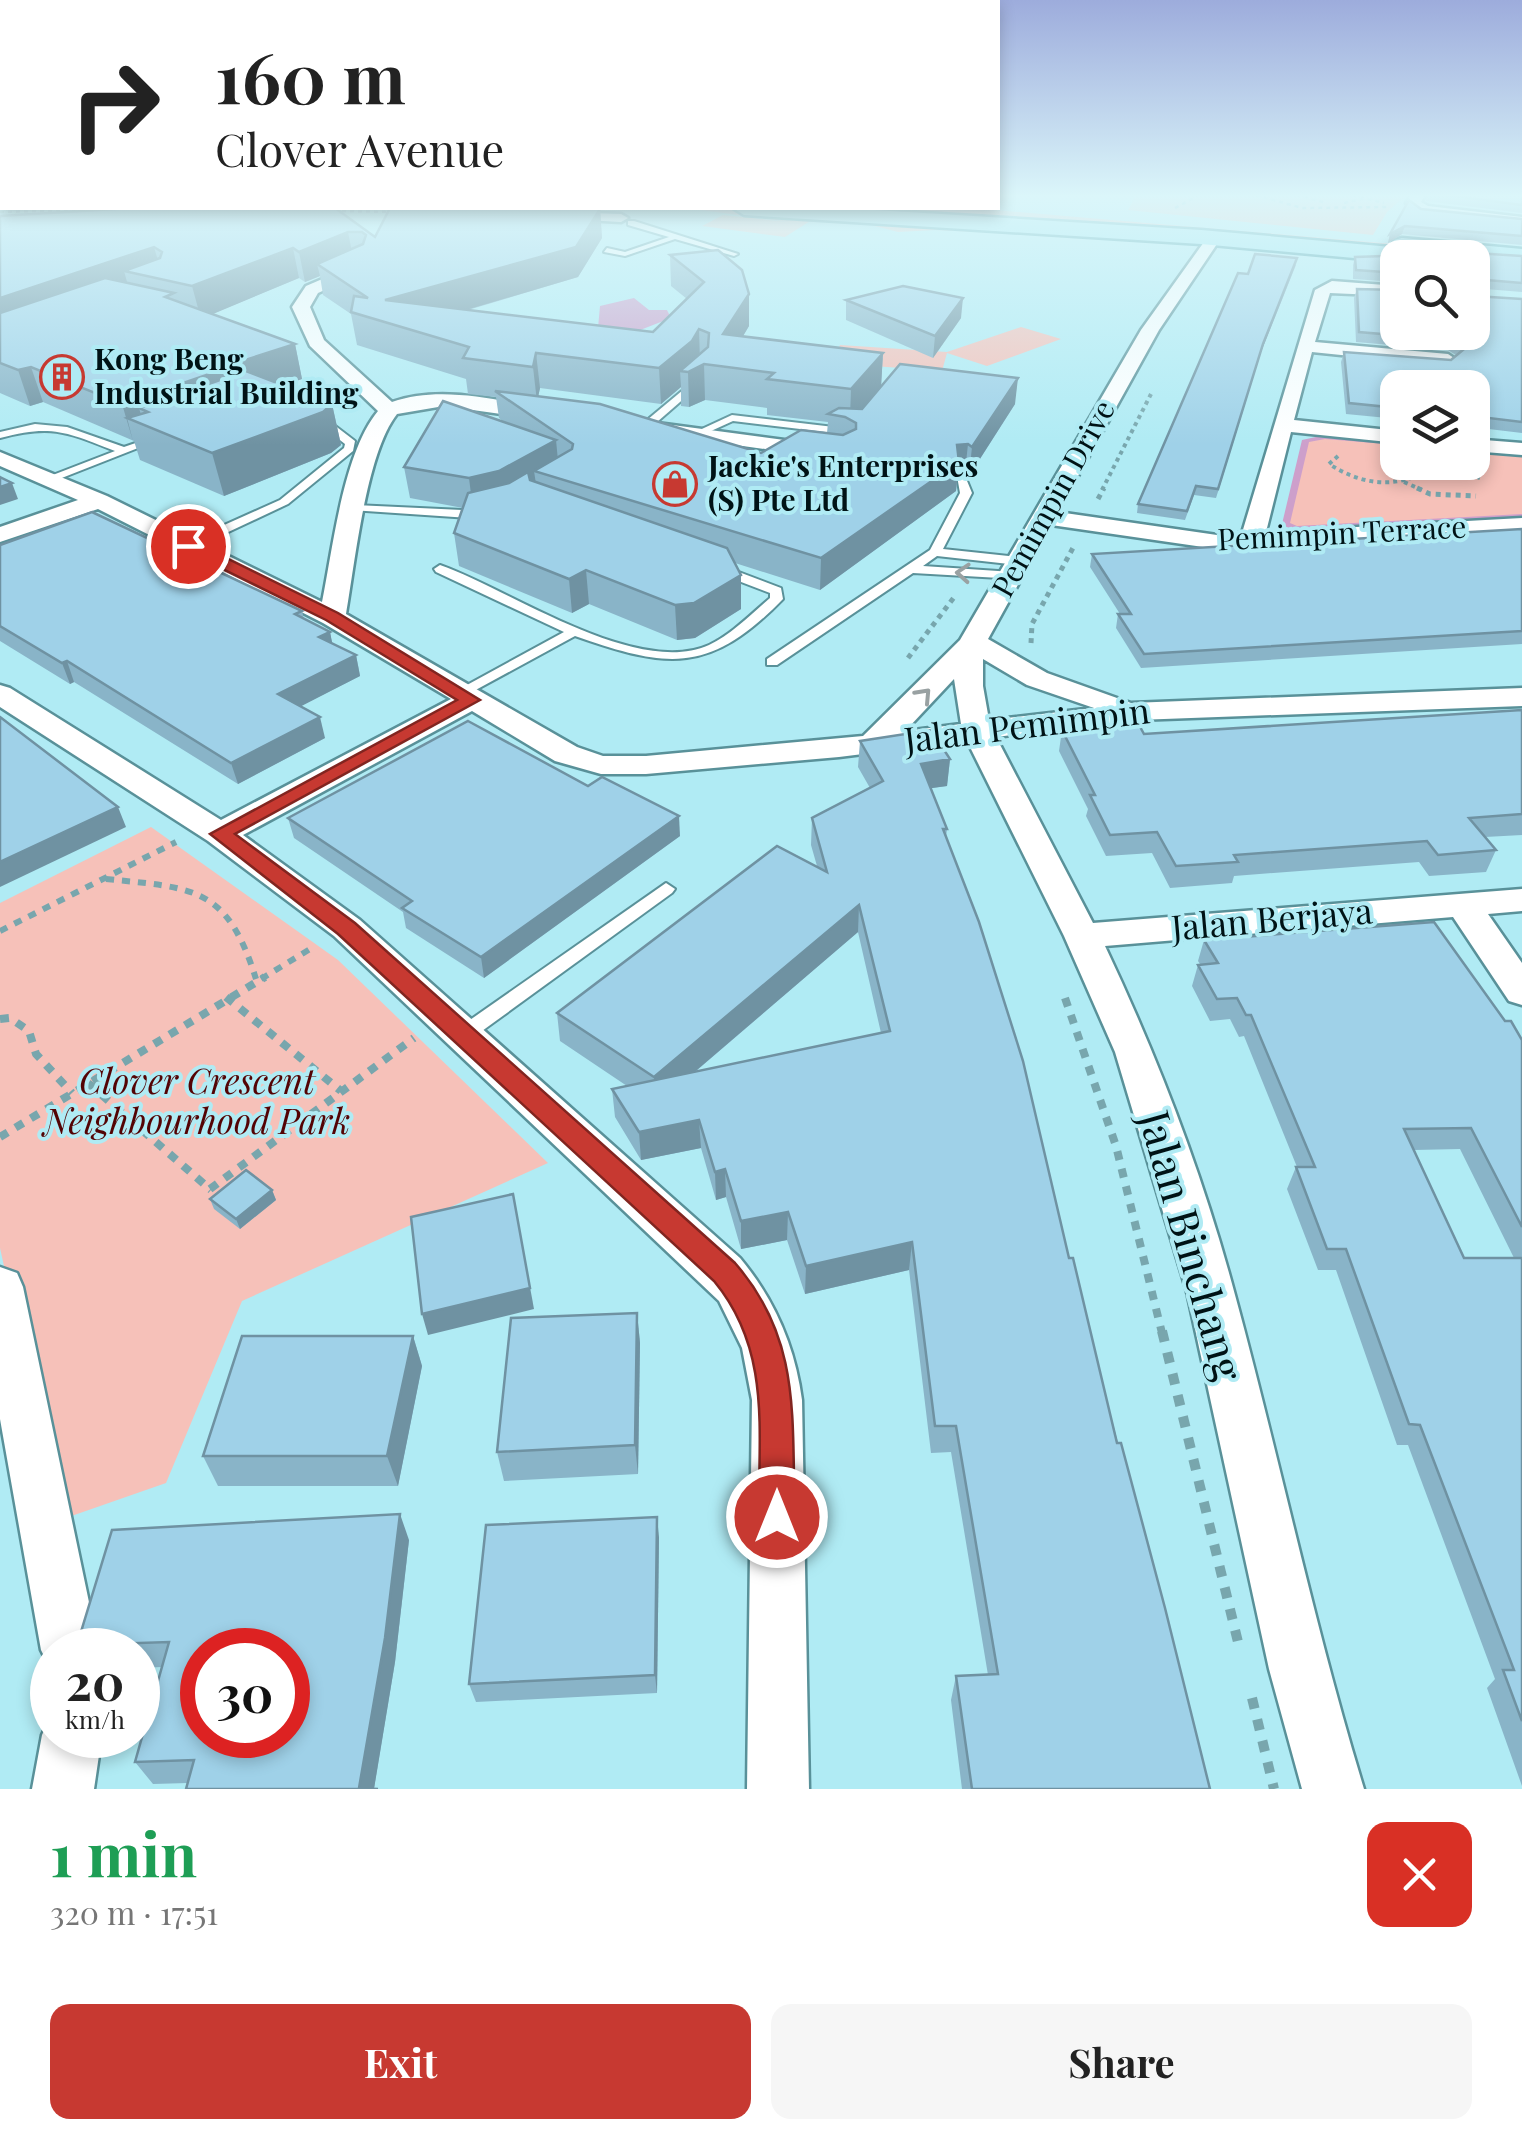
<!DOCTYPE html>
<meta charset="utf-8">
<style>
body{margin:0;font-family:"Playfair Display",serif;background:#f6f6f6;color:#222;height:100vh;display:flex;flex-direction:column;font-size:38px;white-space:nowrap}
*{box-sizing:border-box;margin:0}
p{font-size:32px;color:#767676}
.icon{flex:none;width:55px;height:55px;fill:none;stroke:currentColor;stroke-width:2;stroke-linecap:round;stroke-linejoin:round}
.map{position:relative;height:1789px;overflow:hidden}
.details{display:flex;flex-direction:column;background:#fff;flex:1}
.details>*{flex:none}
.guide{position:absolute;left:0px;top:0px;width:1000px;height:210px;box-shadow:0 5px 15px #0003;background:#fff;color:#222;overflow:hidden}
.fabs{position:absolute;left:1380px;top:240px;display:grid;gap:20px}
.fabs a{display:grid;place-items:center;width:110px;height:110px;border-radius:20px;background:#fff;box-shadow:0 5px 15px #0003;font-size:50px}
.speed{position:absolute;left:30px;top:1628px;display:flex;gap:20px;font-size:50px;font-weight:700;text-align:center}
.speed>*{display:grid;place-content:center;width:130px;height:130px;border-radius:50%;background:#fff;box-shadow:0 5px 15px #0003;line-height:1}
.speed small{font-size:25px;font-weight:400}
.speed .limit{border:15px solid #d22;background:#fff;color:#111}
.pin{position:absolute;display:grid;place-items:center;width:85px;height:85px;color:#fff;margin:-42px;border:5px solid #fff;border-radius:50%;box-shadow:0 2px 10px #0007}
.me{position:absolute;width:110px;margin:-55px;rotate:0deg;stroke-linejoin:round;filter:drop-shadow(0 0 8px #0008)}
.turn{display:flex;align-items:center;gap:35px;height:210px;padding:0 50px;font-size:45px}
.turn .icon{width:130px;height:130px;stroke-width:2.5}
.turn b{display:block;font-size:70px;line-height:85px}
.round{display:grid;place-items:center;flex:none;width:105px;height:105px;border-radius:20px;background:#f6f6f6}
.head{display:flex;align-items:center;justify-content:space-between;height:170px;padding:0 50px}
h1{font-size:60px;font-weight:700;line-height:75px;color:#1e9e55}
.primary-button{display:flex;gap:20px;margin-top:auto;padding:20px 50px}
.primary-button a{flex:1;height:115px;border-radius:20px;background:#c73931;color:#fff;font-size:40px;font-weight:700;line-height:115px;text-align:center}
.primary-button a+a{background:#f6f6f6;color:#222}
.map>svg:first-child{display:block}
.green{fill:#f6c1b9}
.water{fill:#cd9fcb}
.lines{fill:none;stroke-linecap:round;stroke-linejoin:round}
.stream{fill:#cd9fcb;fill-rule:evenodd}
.service-casing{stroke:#599199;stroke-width:4}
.minor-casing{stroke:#599199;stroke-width:5}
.primary-casing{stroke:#36929e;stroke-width:5}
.path-far5{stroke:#78a6ad;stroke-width:2.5;stroke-dasharray:4 4;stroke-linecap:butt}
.path-far4{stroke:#78a6ad;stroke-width:4;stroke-dasharray:4 4;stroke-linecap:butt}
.path-far3{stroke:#78a6ad;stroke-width:5;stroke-dasharray:5 5;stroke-linecap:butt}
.path-far2{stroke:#78a6ad;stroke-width:6;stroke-dasharray:8 8;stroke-linecap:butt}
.path-far1{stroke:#78a6ad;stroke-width:8;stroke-dasharray:9 9;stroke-linecap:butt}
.path{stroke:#78a6ad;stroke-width:10;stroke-dasharray:11 11;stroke-linecap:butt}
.service{fill:#fff;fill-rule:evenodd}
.minor{fill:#fff;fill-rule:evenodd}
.primary{fill:#98e6f1;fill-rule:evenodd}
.wall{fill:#89b4c8;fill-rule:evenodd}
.shaded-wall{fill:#6f92a2}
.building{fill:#9fd1e8;stroke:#6f92a2;stroke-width:2.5;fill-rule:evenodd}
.oneway{stroke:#99a1a2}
.route{fill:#c73931;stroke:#812520;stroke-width:2.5}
.labels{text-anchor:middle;stroke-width:8;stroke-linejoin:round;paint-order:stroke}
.far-poi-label{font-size:30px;font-weight:bold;fill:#001316;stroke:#b0ebf4;text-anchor:start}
.far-street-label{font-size:30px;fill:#001316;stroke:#b0ebf4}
.street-label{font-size:35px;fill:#001316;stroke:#b0ebf4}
.park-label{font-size:35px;font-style:italic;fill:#530304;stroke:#b0ebf4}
.near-street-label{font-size:42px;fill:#001316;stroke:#b0ebf4}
</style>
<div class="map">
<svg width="1522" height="1789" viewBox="0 0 1522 1789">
<rect width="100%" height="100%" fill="#b0ebf4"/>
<g class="green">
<polygon points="1136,195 1406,195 1387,212 1373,235 1128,210"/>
<polygon points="686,208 971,208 1522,255 1472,258 1156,240 935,230 898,232 844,218 818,216 785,237 702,226 723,215 789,222"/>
<polygon points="1021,327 1061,339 987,366 947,353 942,371 832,363 840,345 947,352"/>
<polygon points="1325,437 1397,443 1398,462 1472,462 1473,449 1522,453 1522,517 1296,529 1286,524 1306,440"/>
<polygon points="151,827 338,960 548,1163 242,1301 166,1483 60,1520 0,1248 0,903"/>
</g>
<polygon class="water" points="634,298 649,310 667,310 671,318 630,334 598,328 600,306"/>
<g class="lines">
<polygon class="stream" points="1325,435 1398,441 1398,445 1325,439 1309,442 1290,523 1297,526 1522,514 1522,520 1293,531 1282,524 1302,440"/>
<g class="service-casing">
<g id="service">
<polygon points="628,221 634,221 738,254 734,256 675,239 625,256 604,252 607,248 625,252 669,237 628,225"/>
<polygon points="695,380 703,382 649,429 641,429 641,425"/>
<polygon points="732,415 851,429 856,432 851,435 733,421 700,436 691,434"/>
<polygon points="317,418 325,418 355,441 353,451 288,504 192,549 184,549 184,543 280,500 344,448 345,444 317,422"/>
<path d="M35 424 67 427 124 447 156 436 161 439 49 483 45 482V478L115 451C67 432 51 424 0 438V432Z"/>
<polygon points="957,476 965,476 972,493 943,549 1019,557 1025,561 1019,565 937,556 923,566 1013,572 1017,573 1017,579 913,573 777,665 767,665 767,659 930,550 960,493"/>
<polygon points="355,505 484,511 490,515 484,519 351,510 351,506"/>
<path d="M440 565C509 589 636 678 709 645 732 634 751 614 770 598V593L715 572V566H723L781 588 783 599C710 674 669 669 575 636L461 698 454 694 456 691 564 632 436 572 434 569Z"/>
<polygon points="666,883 675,889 672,893 471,1039 457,1039 454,1034 457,1029"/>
</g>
</g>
<g class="minor-casing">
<g id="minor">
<polygon points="1411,195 1425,195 1421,202 1428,206 1522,217 1522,225 1419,213 1406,203"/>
<polygon points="590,213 621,214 628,218 621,222 585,220 585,214"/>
<path d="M1214 234 1221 238 1159 330 1058 512 1217 535 1242 533 1315 290 1332 281 1398 286V296L1330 293 1315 342 1448 354 1457 360 1448 366 1312 352 1294 420 1398 431V443L1291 432 1266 532 1522 518V532L1217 549 1051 525 988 639 1047 673 1131 703 1522 688V706L1137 720 996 737 1093 923 1522 889V911L1488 914 1522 963V1005L1509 1001 1453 917 1105 946C1158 1058 1203 1175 1235 1295 1280 1460 1314 1626 1364 1789H1302L1269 1669 1187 1292 1115 1052 1064 936 967 741 839 757 646 774H601L555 761 472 711 243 835 360 920 740 1258C775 1300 795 1347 802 1400L809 1789H747L752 1400 742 1348 719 1301 334 936 208 841 0 707V685L10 688 221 820 451 699 323 623 98 509 0 542V527L78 500 0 466V452L107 496 322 602C333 548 343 453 378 411L310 346 292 307 306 286 355 265H367V271L318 293 310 307 324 340 392 402C440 385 496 400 544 408L554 414 544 420 444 406 397 414C366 453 355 563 346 614L577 747 603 756H646L863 736 960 640 1141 330 1209 235ZM983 659 1027 685 1094 708 989 720 983 686ZM954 679 961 724 906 731 909 727Z"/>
<polygon points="650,422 822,445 833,451 822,457 643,432 640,428"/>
<polygon points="1472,439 1522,443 1522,455 1472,451"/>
<polygon points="0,1267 17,1273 23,1287 99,1650 52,1650 52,1672 41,1650 0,1419"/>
<polygon points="52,1713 52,1735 102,1735 94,1789 32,1789 42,1735"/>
</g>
</g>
<g class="primary-casing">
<polygon id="primary" points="733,208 842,208 1201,230 1391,247 1394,240 1402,238 1522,249 1522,263 1472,258 1398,258 1398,262 1201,244 744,215"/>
</g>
<g class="path-far5">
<polyline points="1256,195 1302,208 1387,207"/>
<polyline points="1296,195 1327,203"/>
<polyline points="1352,195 1384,203"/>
<polyline points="1344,203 1366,198"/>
<polyline points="1175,208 1199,195"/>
<polyline points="334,211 396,212"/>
<polyline points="0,212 91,210"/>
</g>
<g class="path-far4">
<path d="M1338 456 1329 464C1356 481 1383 488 1414 477L1411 466 1403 462"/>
<polyline points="1411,467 1460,468"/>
<polyline points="1454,469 1480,478"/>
<polyline points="1404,482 1422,490"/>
<polyline points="1102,490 1151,394"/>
</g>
<g class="path-far3">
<polyline points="1417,488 1430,494 1476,496"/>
<polyline points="1098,499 1104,488"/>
<polyline points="1031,643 1032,624 1074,546"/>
<polyline points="908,658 955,596"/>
</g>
<g class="path-far2">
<path d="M106 879C194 888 227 886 256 979"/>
<polyline points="0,931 176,842"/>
<polyline points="261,979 315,946"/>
</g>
<g class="path-far1">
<polyline points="226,997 341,1091"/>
<polyline points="1065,998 1116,1146 1162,1333"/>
<polyline points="0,1019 10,1018 29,1031 36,1054 72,1093"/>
<polyline points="88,1083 211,1190"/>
<polyline points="0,1137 265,977"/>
<polyline points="210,1189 414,1038"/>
</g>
<g class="path">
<polyline points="1162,1331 1238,1642"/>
<polyline points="1252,1698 1274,1789"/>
</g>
<use href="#service" class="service"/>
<use href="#minor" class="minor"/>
<use href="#primary" class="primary"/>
</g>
<g class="wall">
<polygon points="1427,195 1522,195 1522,213 1426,201"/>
<path d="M335 208 375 237 600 209 602 238 578 277 468 310 653 332 687 299 671 286 670 255 749 294V326L743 336 883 353 881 386 1015 404 969 476 965 472 958 473 956 491 820 590 735 563 741 609 695 638 677 640 589 604 572 613 459 566 454 533 463 508 410 498 404 467 504 422 499 418 496 397 468 394 466 379 357 345 351 314 323 295 320 276 305 282 299 278 212 314 295 344 302 379 283 385 332 404 341 445 331 453 224 496 140 460 134 441 43 402 30 406 0 393V216ZM681 387V406L689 407 705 400 767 408V415L828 422 827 433 761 453 538 397 540 388 661 404Z"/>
<polygon points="1421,209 1522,219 1522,245 1402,234 1388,243 1390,234"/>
<polygon points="1522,256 1522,292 1473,288 1475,296 1522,299 1522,433 1472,427 1472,388 1398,388 1398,419 1346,414 1341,362 1344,352 1451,360 1456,355 1448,350 1356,342 1354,298 1357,289 1472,332 1398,258 1398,282 1353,279 1353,265 1355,257"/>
<polygon points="1296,265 1261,352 1216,498 1194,495 1185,520 1137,513 1138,504 1248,274"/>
<polygon points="846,300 961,318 933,358 846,320"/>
<polygon points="1522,529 1522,644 1141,668 1116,628 1118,614 1120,614 1090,567 1092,554"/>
<polygon points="0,545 302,611 304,619 330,632 332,643 356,655 360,676 300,706 325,738 238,784 74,682 70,684 0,641"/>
<polygon points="1522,710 1522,835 1485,837 1496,850 1486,872 1429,876 1419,862 1234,876 1232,883 1170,888 1152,853 1106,856 1086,816 1088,809 1059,751 1062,730 1144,734"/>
<path d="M860 741 950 759 947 786 931 788 947 829 946 837 1069 1258 1210 1789H962L951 1700 956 1676 988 1675 951 1452 931 1453 909 1270 805 1294 787 1240 741 1249 726 1197 716 1200 701 1148 641 1160 615 1117 612 1089 627 1086 560 1041 557 1013 817 866 811 845 812 818 870 788 858 767ZM858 932 881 1033 696 1071Z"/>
<polygon points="588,786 680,836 484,978 406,928 403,912 294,838 288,818"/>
<path d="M1204 940 1505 1021 1522 1040V1786L1487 1688 1495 1679 1408 1445H1397L1336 1270H1318L1287 1189 1296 1167H1297L1244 1036 1239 1037 1230 1019 1210 1021 1192 986 1198 965 1200 964 1198 961ZM1460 1149 1514 1258H1464L1414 1150Z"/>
<polygon points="272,1190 276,1200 240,1229 214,1209 210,1199"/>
<polygon points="637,1313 640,1343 638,1474 504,1481 497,1452"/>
<polygon points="413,1336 422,1366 398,1486 218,1486 203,1456"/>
<polygon points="659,1537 657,1693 476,1702 469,1684"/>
<polygon points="409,1540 395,1662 374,1788 188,1783 153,1784 135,1762 162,1667 138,1668 138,1650 82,1650 77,1645"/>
</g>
<g class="shaded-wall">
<polygon points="600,209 602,238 578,277 405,328 385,300"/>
<polygon points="1405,226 1402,234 1388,243 1390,234"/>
<polygon points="348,232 354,262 317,264 320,276 305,282 299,252"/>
<polygon points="154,247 163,278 124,271 129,289 0,335 0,298"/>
<polygon points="293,248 299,278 201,319 192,286"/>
<polygon points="1297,258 1261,352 1216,498 1263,344"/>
<polygon points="749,294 749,326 724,368 723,334"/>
<polygon points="963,298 961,318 933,358 935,336"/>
<polygon points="699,329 700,363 704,364 705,400 689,407 688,372 680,371 681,387 661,404 659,368"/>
<polygon points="295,344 302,379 235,401 148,412 139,408 144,425 127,418 133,441 122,404 223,367"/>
<polygon points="536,353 540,388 537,402 533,367"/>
<polygon points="883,353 881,388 853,421 850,419 851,389"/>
<polygon points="31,367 43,402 30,406 18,370"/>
<polygon points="1018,378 1015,404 969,476 972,447"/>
<polygon points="332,404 341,445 331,453 224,496 212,453"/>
<polygon points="556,440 559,471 534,471 536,484 473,510 469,478"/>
<polygon points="968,444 965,472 958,473 956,491 820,590 821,558 957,445"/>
<polygon points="12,483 18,499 0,505 0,487"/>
<polygon points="586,570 589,604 572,613 569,579"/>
<polygon points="741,575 741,609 695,638 677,640 675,605"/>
<polygon points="330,632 334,652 319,637"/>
<polygon points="356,655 360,676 284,715 278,694"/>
<polygon points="67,661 74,682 70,684 62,663"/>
<polygon points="320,717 325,738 238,784 231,763"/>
<polygon points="950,759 947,786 918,790 921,764"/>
<polygon points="118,807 126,827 0,887 0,862"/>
<polygon points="679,816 680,836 484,978 481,957"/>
<polygon points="859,905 858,932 656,1105 654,1077"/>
<polygon points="699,1120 701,1148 641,1160 639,1132"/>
<polygon points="725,1169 726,1197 716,1200 715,1172"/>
<polygon points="272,1190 276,1200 240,1229 236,1219"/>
<polygon points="513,1194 534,1309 428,1335 422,1314"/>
<polygon points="788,1212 787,1240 741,1249 741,1221"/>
<polygon points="912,1242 909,1270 805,1294 806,1266"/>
<polygon points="637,1313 640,1343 638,1474 635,1445"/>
<polygon points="413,1336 422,1366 398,1486 387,1456"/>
<polygon points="400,1514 409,1540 395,1662 374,1789 359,1789"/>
<polygon points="657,1517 659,1537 657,1693 655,1675"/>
</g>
<g class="building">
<polygon points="1447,195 1522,195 1522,205"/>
<polygon points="1409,200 1421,209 1522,219 1522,236 1405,226 1390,234"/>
<polygon points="132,208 335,208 375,237 390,208 562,208 600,209 576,247 385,300 653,332 704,282 670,255 718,250 742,270 749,294 723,334 883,353 851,389 767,379 774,373 704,364 688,372 680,371 708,347 709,333 699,329 692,341 659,368 536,353 533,367 463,358 469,347 351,312 354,296 368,298 317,264 363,244 366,235 362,232 348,232 299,252 293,248 192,286 124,271 160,258 162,252 154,247 0,298 0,216"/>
<polygon points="1475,253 1522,256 1522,283 1475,279 1472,282 1472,258 1398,258 1398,273 1356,270 1355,257"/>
<polygon points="1255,254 1297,258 1263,344 1218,489 1196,486 1187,511 1138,504 1238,273 1248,274"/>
<polygon points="105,278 174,293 165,297 295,344 223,367 227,368 122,404 31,367 18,370 0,363 0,313"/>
<polygon points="903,286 963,298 935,336 846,300"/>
<polygon points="1472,288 1475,296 1522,299 1522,422 1472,416 1472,388 1398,388 1398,408 1349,403 1344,352 1451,360 1464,349 1451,340 1359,332 1357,289 1398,290 1398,332 1472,332"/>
<polygon points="900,364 1018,378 972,447 968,444 957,445 959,462 821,558 534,471 572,449 573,444 495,391 600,404 761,453 801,430 843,435 856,429 856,423 845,417 828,414 839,408 862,409"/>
<polygon points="246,371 332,404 323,412 212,453 127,418 148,412 139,408"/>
<polygon points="443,401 556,440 499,471 469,478 404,467"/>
<polygon points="528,472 530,480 727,548 741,575 694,603 675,605 586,570 569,579 454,533 468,493 509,483"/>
<polygon points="0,477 12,483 0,487"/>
<polygon points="92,512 302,611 295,614 330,632 319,637 356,655 278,694 320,717 231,763 67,661 62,663 0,626 0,545"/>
<polygon points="1522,529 1522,631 1144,654 1118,614 1131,614 1092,554"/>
<polygon points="1522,710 1522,814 1469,818 1496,850 1438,855 1427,841 1234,855 1238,862 1176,866 1157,832 1110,835 1090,795 1095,795 1062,730 1139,725 1144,734"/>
<polygon points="0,717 118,807 0,862"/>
<polygon points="468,721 588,786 602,777 679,816 481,957 402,908 412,901 288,818"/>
<polygon points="931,730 950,759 921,764 947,829 943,829 979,922 1023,1061 1069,1258 1073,1258 1117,1443 1121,1443 1165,1608 1210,1789 972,1789 956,1676 998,1674 956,1426 935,1426 912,1242 806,1266 788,1212 741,1221 725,1169 715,1172 699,1120 639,1132 612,1089 890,1031 859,905 654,1077 557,1013 777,846 827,872 812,818 883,781 860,741"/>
<polygon points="1434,922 1505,1021 1511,1021 1522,1040 1522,1227 1471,1128 1404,1129 1464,1258 1522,1258 1522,1721 1503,1670 1514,1670 1420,1425 1409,1424 1346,1249 1327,1249 1296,1167 1315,1167 1251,1015 1246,1015 1237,998 1217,999 1198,965 1218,963 1204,940"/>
<polygon points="246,1170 272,1190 236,1219 210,1199"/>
<polygon points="513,1194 530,1288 422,1314 411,1217"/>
<polygon points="637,1313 635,1445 497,1452 511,1318"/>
<polygon points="242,1336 413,1336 387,1456 203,1456"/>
<path d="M400 1514 385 1638 359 1788 378 1789H186L194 1760 135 1762 169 1642 77 1645 112 1530ZM202 1650H288V1735H202Z"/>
<polygon points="657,1517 655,1675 469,1684 486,1525"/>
</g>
<defs><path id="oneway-chevron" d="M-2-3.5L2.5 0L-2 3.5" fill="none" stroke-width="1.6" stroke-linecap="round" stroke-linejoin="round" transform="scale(2.5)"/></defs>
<g class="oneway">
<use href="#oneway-chevron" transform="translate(963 573) rotate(-176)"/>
<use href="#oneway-chevron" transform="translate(924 695) rotate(-47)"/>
</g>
<linearGradient id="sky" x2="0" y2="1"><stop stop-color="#9dacdc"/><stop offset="0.44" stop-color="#dbf6fa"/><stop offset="1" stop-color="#dbf6fa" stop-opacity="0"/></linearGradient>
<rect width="1522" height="445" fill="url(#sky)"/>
<path class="route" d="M182 542H194L338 613 480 700 235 834 355 923 735 1263C803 1341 791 1421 795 1517L789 1529 777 1534 765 1529 759 1517C758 1432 772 1351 714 1281L338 934 210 834 457 700 326 620 182 549Z"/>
<defs>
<g id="building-ring" transform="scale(2.25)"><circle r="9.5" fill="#b0ebf4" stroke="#c73931" stroke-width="1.5"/><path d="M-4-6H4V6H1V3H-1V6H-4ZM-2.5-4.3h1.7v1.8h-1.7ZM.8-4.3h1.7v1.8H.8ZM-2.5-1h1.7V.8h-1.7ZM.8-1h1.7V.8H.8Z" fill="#c73931"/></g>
<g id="shop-ring" transform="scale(2.25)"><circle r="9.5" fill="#b0ebf4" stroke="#c73931" stroke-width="1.5"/><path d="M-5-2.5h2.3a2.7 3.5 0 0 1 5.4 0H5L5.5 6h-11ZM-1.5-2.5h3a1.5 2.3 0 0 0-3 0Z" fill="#c73931"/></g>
</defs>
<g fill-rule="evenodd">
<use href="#building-ring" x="62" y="377"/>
<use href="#shop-ring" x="675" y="484"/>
</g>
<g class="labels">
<g class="far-poi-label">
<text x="94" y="370">Kong Beng<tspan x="94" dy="34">Industrial Building</tspan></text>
<text x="708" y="477">Jackie's Enterprises<tspan x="708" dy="34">(S) Pte Ltd</tspan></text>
</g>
<g class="far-street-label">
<text transform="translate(1054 499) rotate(-61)" y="10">Pemimpin Drive</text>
<text transform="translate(1342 534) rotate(-3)" y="10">Pemimpin Terrace</text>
</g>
<g class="street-label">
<text transform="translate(1027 726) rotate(-7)" y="12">Jalan Pemimpin</text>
<text transform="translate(1272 920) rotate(-5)" y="12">Jalan Berjaya</text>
</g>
<g class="park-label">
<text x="197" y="1094">Clover Crescent<tspan x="197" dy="40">Neighbourhood Park</tspan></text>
</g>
<g class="near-street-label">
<text transform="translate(1191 1246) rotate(74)" y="15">Jalan Binchang</text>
</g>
</g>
</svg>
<div class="fabs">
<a><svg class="icon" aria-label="search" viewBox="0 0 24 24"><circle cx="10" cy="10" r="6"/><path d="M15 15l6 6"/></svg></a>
<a><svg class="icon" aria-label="layers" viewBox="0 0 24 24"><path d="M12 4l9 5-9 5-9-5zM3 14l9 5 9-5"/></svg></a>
</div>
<div class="speed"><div>20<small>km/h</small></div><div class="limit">30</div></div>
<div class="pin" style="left:188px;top:546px;background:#d93025"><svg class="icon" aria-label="arrive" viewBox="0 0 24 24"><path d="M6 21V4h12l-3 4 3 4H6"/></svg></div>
<svg class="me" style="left:777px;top:1517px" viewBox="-20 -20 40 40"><circle r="17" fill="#c73931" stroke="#fff" stroke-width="3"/><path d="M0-11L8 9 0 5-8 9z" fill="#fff"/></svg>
<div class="guide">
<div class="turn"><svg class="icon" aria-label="right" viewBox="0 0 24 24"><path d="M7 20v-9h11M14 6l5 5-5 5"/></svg><div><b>160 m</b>Clover Avenue</div></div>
</div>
</div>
<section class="details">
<div class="head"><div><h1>1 min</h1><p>320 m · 17:51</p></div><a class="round" style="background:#d93025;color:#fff"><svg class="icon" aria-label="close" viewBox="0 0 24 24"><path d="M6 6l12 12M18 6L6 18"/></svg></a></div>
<div class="primary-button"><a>Exit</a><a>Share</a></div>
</section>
